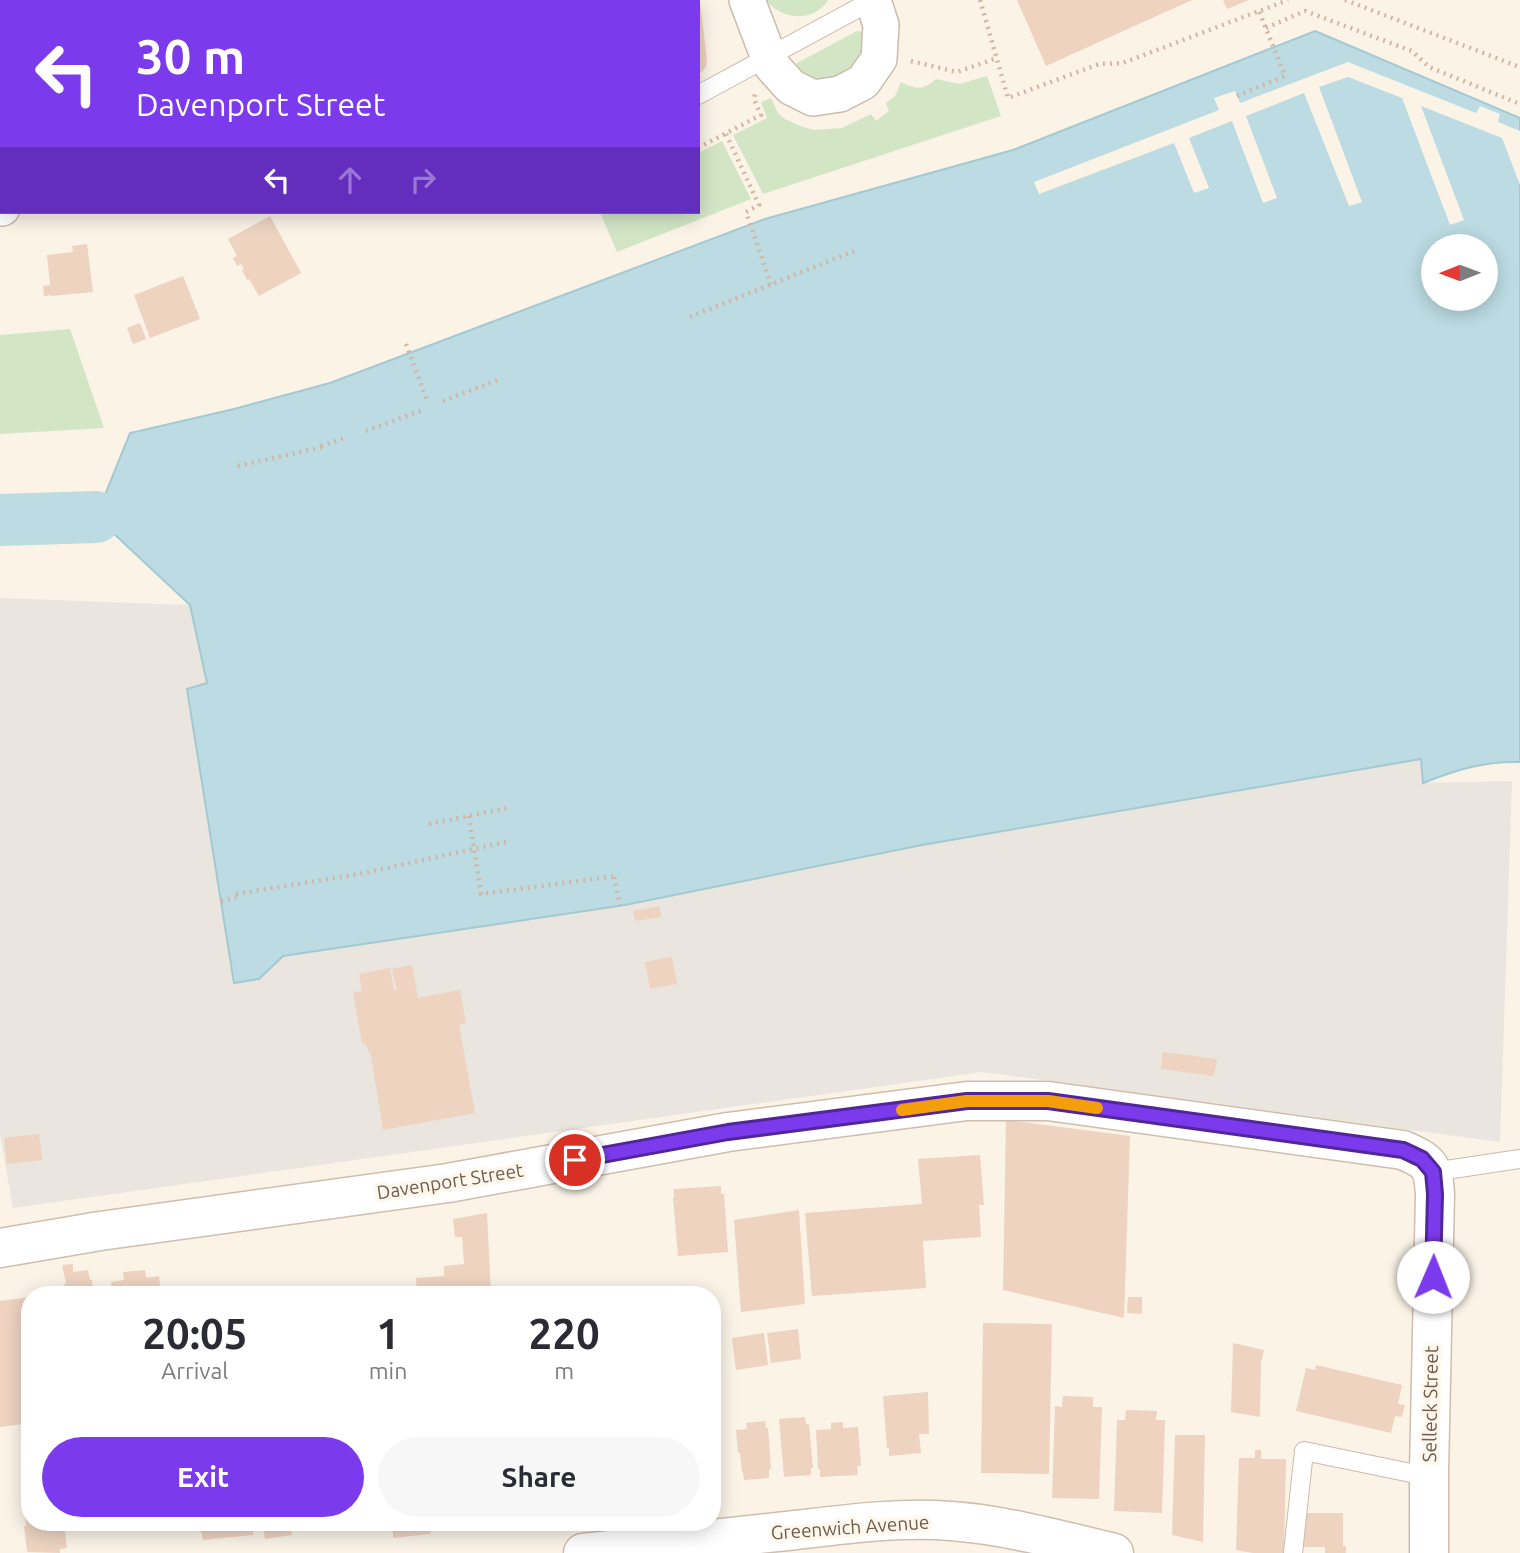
<!DOCTYPE html>
<style>
body{margin:0;font-family:Ubuntu,sans-serif;background:#f7f7f7;color:#2b2b33;height:100vh;display:flex;flex-direction:column;font-size:26px;white-space:nowrap}
*{box-sizing:border-box;margin:0}
p{font-size:23px;color:#7c7c81}
.icon{flex:none;width:38px;height:38px;fill:none;stroke:currentColor;stroke-width:2;stroke-linecap:round;stroke-linejoin:round}
.map{position:relative;flex:1;overflow:hidden}
.drawer{position:absolute;left:21px;top:1286px;width:700px;height:245px;display:flex;flex-direction:column;background:#fff;border-radius:28px;box-shadow:0 4px 18px #0003}
.drawer>*{flex:none}
.hud{position:absolute;left:0px;top:0px;width:700px;height:214px;box-shadow:0 4px 18px #0003;background:#7c3aed;color:#fff;overflow:hidden}
.needle{width:46px;rotate:269deg}
.controls{position:absolute;left:1421px;top:234px;display:grid;gap:14px}
.controls a{display:grid;place-items:center;width:77px;height:77px;border-radius:50%;background:#fff;box-shadow:0 4px 18px #0003;font-size:35px}
.pin{position:absolute;display:grid;place-items:center;width:60px;height:60px;color:#fff;margin:-30px;border:4px solid #fff;border-radius:50%;box-shadow:0 2px 7px #0007}
.me{position:absolute;width:77px;margin:-38px;rotate:1deg;stroke-linejoin:round;filter:drop-shadow(0 0 5px #0008)}
.turn{display:flex;align-items:center;gap:24px;height:147px;padding:0 21px;font-size:32px}
.turn .icon{width:91px;height:91px;stroke-width:2.5}
.turn b{display:block;font-size:49px;line-height:60px}
.lanes{display:flex;align-items:center;height:66px;padding:0 21px;background:#0003;justify-content:center;gap:35px;direction:ltr}
.lanes .off{opacity:.35}
.eta{display:flex;justify-content:space-evenly;align-items:center;height:119px;text-align:center}
.eta b{font-size:42px;font-weight:700;line-height:49px}
.cta{display:flex;gap:14px;margin-top:auto;padding:14px 21px}
.cta a{flex:1;height:80px;border-radius:42px;background:#7c3aed;color:#fff;font-size:28px;font-weight:700;line-height:80px;text-align:center}
.cta a+a{background:#f7f7f7;color:#2b2b33}
.map>svg:first-child{display:block}
.industrial{fill:#eae5df}
.green{fill:#d2e6c6}
.water{fill:#bcdbe2;stroke:#a3cad2;stroke-width:2;fill-rule:evenodd}
.pier{fill:#faf3e6}
.lines{fill:none;stroke-linecap:round;stroke-linejoin:round}
.river{stroke:#bcdbe2;stroke-width:52}
.building{fill:#edd3c0}
.lane-casing{stroke:#cabbad;stroke-width:20}
.street-casing{stroke:#cabbad;stroke-width:38}
.secondary-casing{stroke:#cfbdae;stroke-width:41}
.path{stroke:#d1b7a3;stroke-width:4.5;stroke-dasharray:2 5;stroke-linecap:butt}
.lane{stroke:#fff;stroke-width:18}
.street{stroke:#fff;stroke-width:35}
.secondary{stroke:#fff;stroke-width:38}
.route-casing{stroke:#51269a;stroke-width:18}
.route{stroke:#7c3aed;stroke-width:12}
.slow{stroke:#f59e0b;stroke-width:12}
.labels{text-anchor:middle;stroke-width:7;stroke-linejoin:round;paint-order:stroke}
.street-label{font-size:19px;fill:#705b4d;stroke:#fdf7ec}
</style>
<div class="map">
<svg width="1520" height="1553" viewBox="0 0 1520 1553">
<rect width="100%" height="100%" fill="#faf3e6"/>
<polygon class="industrial" points="0,598 189,605 207,683 187,689 234,983 259,979 283,956 625,905 922,845 1422,759 1423,783 1512,781 1500,1142 982,1072 13,1208 0,1134"/>
<g class="green">
<path d="M766 0H828C814 23 781 20 766 0Z"/>
<polygon points="857,31 862,32 867,39 867,53 849,76 818,83 806,78 796,67 797,63"/>
<path d="M987 76 1001 116 763 194 733 135 767 118 761 102 771 98 778 113 785 119 800 126 814 130 842 128 871 114 876 121 889 111 886 103 895 96 901 82C916 90 924 90 936 79L959 84Z"/>
<polygon points="722,141 751,199 617,252 600,212 698,212 698,153"/>
<polygon points="70,329 104,428 0,434 0,335"/>
</g>
<path class="water" d="M1315 31 1520 118V762C1484 761 1456 770 1423 783L1421 759 922 845 625 905 283 956 259 979 234 983 187 689 207 683 190 605 96 517 130 433 234 409 330 383 765 219 1013 150ZM1433 247H1486V299H1433Z"/>
<polygon class="pier" points="1348,62 1476,113 1480,106 1500,114 1498,122 1520,131 1520,185 1502,138 1421,106 1464,220 1450,225 1402,98 1348,77 1319,87 1362,202 1349,206 1304,93 1246,116 1277,198 1263,203 1232,121 1189,138 1209,188 1194,193 1174,143 1039,194 1034,182 1219,110 1214,98 1235,91 1240,103"/>
<g class="lines">
<polyline class="river" points="0,520 96,517"/>
</g>
<g class="building">
<polygon points="1017,0 1192,0 1046,66"/>
<polygon points="1223,0 1249,0 1227,9"/>
<polygon points="698,3 700,3 707,59 706,67 698,76"/>
<polygon points="270,216 301,273 259,296 249,279 247,280 242,270 244,269 241,264 237,266 233,258 237,256 228,239"/>
<polygon points="87,244 93,292 51,296 51,295 44,296 43,286 50,285 47,255 73,252 72,246"/>
<polygon points="183,276 200,319 150,338 134,295"/>
<polygon points="140,323 146,339 133,344 127,328"/>
<polygon points="659,906 661,917 635,921 633,911"/>
<polygon points="672,957 677,984 650,989 645,962"/>
<polygon points="412,965 418,998 460,990 466,1023 459,1025 475,1113 383,1130 371,1056 365,1043 362,1043 353,993 362,991 359,974 390,968 394,990 397,990 392,969"/>
<polygon points="1163,1052 1217,1059 1214,1076 1161,1069"/>
<polygon points="1006,1120 1130,1136 1124,1318 1003,1290"/>
<polygon points="39,1134 42,1160 7,1164 4,1138"/>
<polygon points="980,1155 984,1205 979,1205 981,1237 923,1241 926,1288 812,1296 805,1213 922,1204 918,1159"/>
<polygon points="721,1186 721,1194 724,1194 728,1252 678,1256 673,1198 674,1198 674,1189"/>
<polygon points="799,1210 805,1304 741,1312 734,1220"/>
<polygon points="487,1213 491,1295 417,1295 416,1278 444,1276 444,1266 464,1264 462,1237 455,1237 453,1219"/>
<polygon points="73,1264 73,1272 88,1270 90,1280 92,1280 94,1295 65,1295 64,1284 66,1283 62,1265"/>
<polygon points="145,1270 146,1278 159,1276 161,1295 113,1295 111,1282 124,1280 123,1272"/>
<polygon points="30,1297 30,1423 0,1427 0,1301"/>
<polygon points="1128,1297 1142,1297 1142,1314 1127,1313"/>
<polygon points="983,1323 1052,1324 1049,1474 981,1473"/>
<polygon points="798,1329 801,1359 771,1363 767,1333"/>
<polygon points="764,1333 768,1365 736,1370 732,1338"/>
<polygon points="1233,1343 1264,1350 1261,1363 1260,1417 1231,1412"/>
<polygon points="1316,1365 1402,1385 1398,1404 1405,1405 1402,1417 1395,1416 1391,1433 1296,1411 1306,1368 1315,1370"/>
<polygon points="928,1392 929,1434 919,1434 921,1453 889,1456 889,1448 887,1448 883,1396"/>
<polygon points="1063,1396 1093,1397 1093,1407 1102,1407 1099,1499 1052,1498 1055,1406 1062,1407"/>
<polygon points="1126,1410 1157,1411 1156,1420 1165,1420 1162,1513 1114,1511 1117,1420 1125,1420"/>
<polygon points="805,1417 806,1424 809,1424 813,1468 811,1468 811,1475 784,1477 779,1419"/>
<polygon points="765,1421 766,1428 768,1428 771,1469 769,1469 769,1478 744,1480 743,1472 742,1472 740,1453 738,1453 736,1430 747,1429 746,1423"/>
<polygon points="843,1422 843,1428 858,1427 861,1466 857,1466 858,1475 820,1477 820,1469 818,1469 816,1430 831,1429 831,1423"/>
<polygon points="1175,1435 1205,1435 1203,1542 1172,1535"/>
<polygon points="1255,1450 1261,1450 1261,1459 1286,1459 1284,1553 1253,1553 1236,1550 1239,1458 1255,1458"/>
<polygon points="30,1507 30,1522 64,1522 67,1548 60,1549 60,1553 27,1552 24,1526 26,1526 24,1508"/>
<polygon points="1301,1513 1343,1513 1343,1546 1346,1546 1346,1553 1325,1553 1325,1547 1300,1547"/>
<polygon points="199,1522 253,1522 253,1535 203,1540"/>
<polygon points="262,1522 293,1522 294,1528 291,1529 292,1535 265,1539"/>
<polygon points="393,1522 428,1522 431,1534 393,1538"/>
</g>
<g class="lines">
<g class="lane-casing">
<g id="lane">
<polyline points="698,95 873,0"/>
<polyline points="1433,1172 1520,1159"/>
<polyline points="1293,1553 1304,1451 1411,1473 1429,1472"/>
</g>
</g>
<g class="street-casing">
<g id="street">
<polyline points="747,0 772,66 791,87 813,98 840,94 863,82 879,59 881,25 873,0"/>
<polyline points="0,208 2,208"/>
</g>
</g>
<g class="secondary-casing">
<g id="secondary">
<path d="M0 1248 100 1231 448 1183 728 1132 967 1101H1048L1403 1150C1430 1162 1433 1165 1435 1194L1429 1472V1553"/>
<path d="M583 1553C654 1545 725 1537 796 1530 847 1524 899 1517 951 1521 1006 1525 1060 1540 1114 1553"/>
</g>
</g>
<g class="path">
<polyline points="980,0 1008,98 1099,64 1123,63 1288,0"/>
<polyline points="1345,0 1520,67"/>
<polyline points="1266,28 1305,11 1412,51 1429,67 1520,104"/>
<polyline points="911,61 957,72 997,58"/>
<polyline points="1237,96 1285,76 1259,11"/>
<polyline points="726,134 759,205 746,212 771,284"/>
<polyline points="698,148 761,115 754,99 755,94"/>
<polyline points="690,317 854,251"/>
<polyline points="406,344 428,403"/>
<polyline points="443,401 500,379"/>
<polyline points="366,431 423,410"/>
<polyline points="321,446 347,437"/>
<polyline points="238,466 322,447"/>
<polyline points="469,816 481,894 617,876"/>
<polyline points="429,824 508,808"/>
<polyline points="614,877 620,906"/>
<polyline points="236,894 359,874 506,842"/>
<polyline points="221,901 240,896"/>
</g>
<use href="#lane" class="lane"/>
<use href="#street" class="street"/>
<use href="#secondary" class="secondary"/>
</g>
<g class="lines">
<g class="route-casing">
<polyline id="route" points="575,1160 728,1132 967,1101 1048,1101 1403,1150 1422,1159 1433,1172 1435,1194 1433,1277"/>
</g>
<use href="#route" class="route"/>
<polyline class="slow" points="902,1110 967,1101 1048,1101 1097,1108"/>
</g>
<g class="labels">
<g class="street-label">
<text transform="translate(450 1181) rotate(-9)" y="7">Davenport Street</text>
<text transform="translate(1430 1404) rotate(-89)" y="7">Selleck Street</text>
<text transform="translate(850 1527) rotate(-4)" y="7">Greenwich Avenue</text>
</g>
</g>
</svg>
<div class="controls">
<a><svg class="needle" viewBox="-14 -14 28 28"><path d="M0-13l5 13h-10z" fill="#e53935"/><path d="M0 13l5-13h-10z" fill="#7c7c81"/></svg></a>
</div>
<div class="pin" style="left:575px;top:1160px;background:#d93025"><svg class="icon" aria-label="arrive" viewBox="0 0 24 24"><path d="M6 21V4h12l-3 4 3 4H6"/></svg></div>
<svg class="me" style="left:1433px;top:1277px" viewBox="-20 -20 40 40"><circle r="19" fill="#fff"/><path d="M0-13L10 11 0 6-10 11z" fill="#7c3aed"/></svg>
<div class="hud">
<div class="turn"><svg class="icon" aria-label="left" viewBox="0 0 24 24"><path d="M17 20v-9H6M10 6l-5 5 5 5"/></svg><div><b>30 m</b>Davenport Street</div></div>
<div class="lanes"><svg class="icon" aria-label="left" viewBox="0 0 24 24"><path d="M17 20v-9H6M10 6l-5 5 5 5"/></svg><svg class="icon off" aria-label="ahead" viewBox="0 0 24 24"><path d="M12 20V5M6 11l6-6 6 6"/></svg><svg class="icon off" aria-label="right" viewBox="0 0 24 24"><path d="M7 20v-9h11M14 6l5 5-5 5"/></svg></div>
</div>
<section class="drawer">
<div class="eta">
<div><b>20:05</b><p>Arrival</p></div>
<div><b>1</b><p>min</p></div>
<div><b>220</b><p>m</p></div>
</div>
<div class="cta"><a>Exit</a><a>Share</a></div>
</section>
</div>
